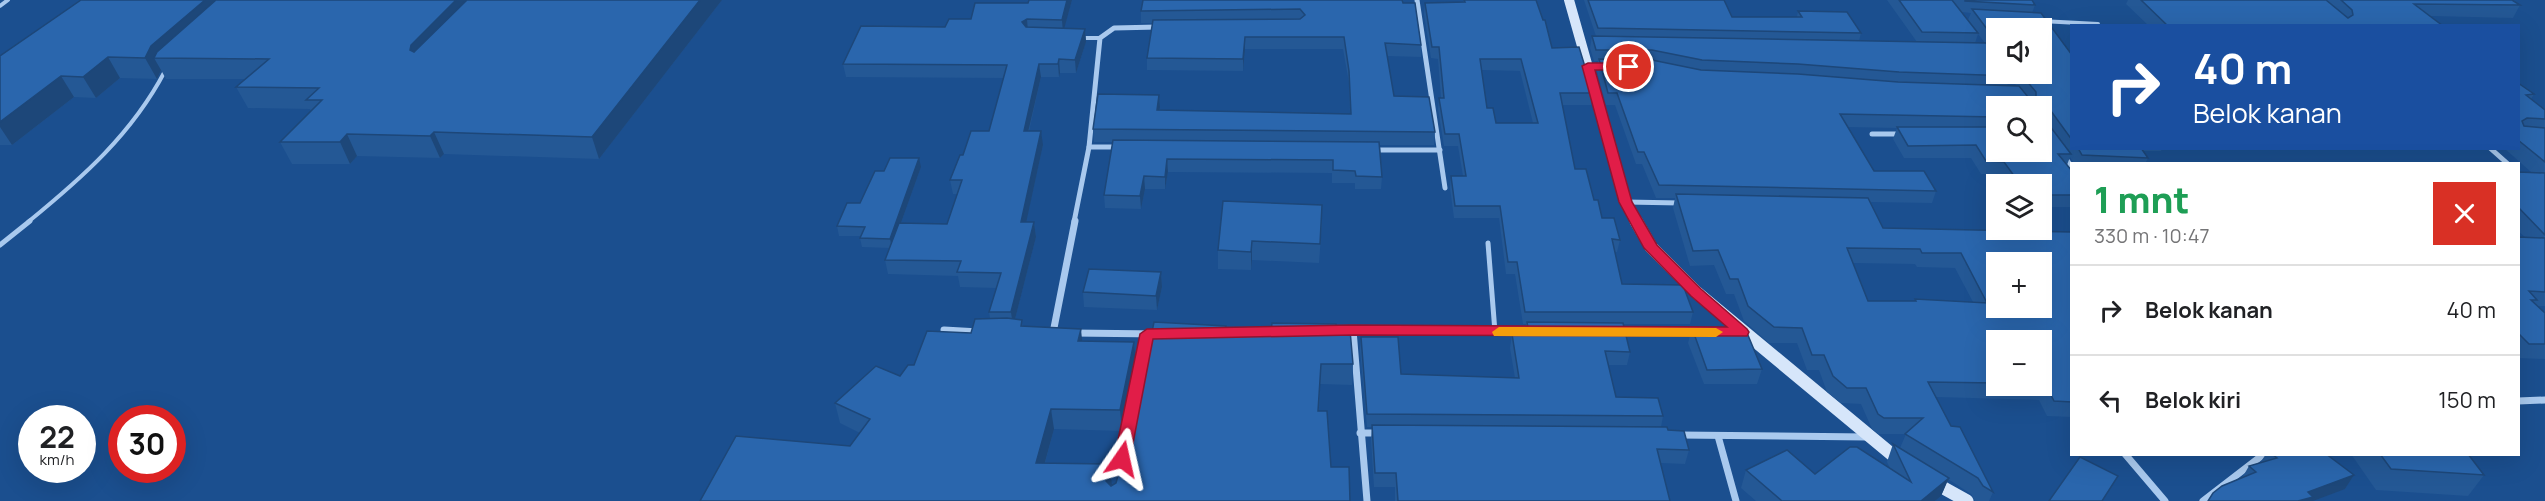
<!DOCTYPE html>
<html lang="id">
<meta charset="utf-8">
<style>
body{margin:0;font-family:Manrope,sans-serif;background:#f6f6f6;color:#202124;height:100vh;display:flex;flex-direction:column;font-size:22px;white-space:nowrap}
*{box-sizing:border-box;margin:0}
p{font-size:20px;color:#757577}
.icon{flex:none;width:33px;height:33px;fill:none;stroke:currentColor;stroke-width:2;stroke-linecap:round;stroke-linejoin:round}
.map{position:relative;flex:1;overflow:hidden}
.sheet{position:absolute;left:2070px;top:162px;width:450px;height:294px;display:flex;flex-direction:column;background:#fff;border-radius:0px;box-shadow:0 6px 24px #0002}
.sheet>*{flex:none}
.guide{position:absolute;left:2070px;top:24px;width:450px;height:126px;border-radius:0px;box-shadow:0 6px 24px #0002;background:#1a4fa0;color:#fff;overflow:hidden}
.controls{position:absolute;left:1986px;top:18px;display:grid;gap:12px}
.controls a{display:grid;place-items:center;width:66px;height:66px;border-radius:0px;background:#fff;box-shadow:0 6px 24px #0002;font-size:30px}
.speed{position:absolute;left:18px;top:405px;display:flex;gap:12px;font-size:30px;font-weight:700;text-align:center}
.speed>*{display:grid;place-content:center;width:78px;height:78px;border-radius:50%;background:#fff;box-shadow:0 6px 24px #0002;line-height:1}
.speed small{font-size:15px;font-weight:400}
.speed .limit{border:9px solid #d22;background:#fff;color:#111}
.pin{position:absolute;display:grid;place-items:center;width:51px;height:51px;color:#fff;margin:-26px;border:3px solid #fff;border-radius:50%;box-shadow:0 2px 6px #0007}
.me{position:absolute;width:66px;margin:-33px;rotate:11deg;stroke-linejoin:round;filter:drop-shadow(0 0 4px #0008)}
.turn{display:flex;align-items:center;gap:21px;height:126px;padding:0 24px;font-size:27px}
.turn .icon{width:78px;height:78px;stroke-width:2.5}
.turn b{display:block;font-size:42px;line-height:51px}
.round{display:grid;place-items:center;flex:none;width:63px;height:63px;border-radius:0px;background:#f6f6f6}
.headline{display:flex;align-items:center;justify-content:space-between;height:102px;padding:0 24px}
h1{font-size:36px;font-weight:800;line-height:45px;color:#1e9e55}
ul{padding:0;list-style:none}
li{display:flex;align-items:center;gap:18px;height:90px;padding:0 24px;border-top:2px solid #e0e0e0}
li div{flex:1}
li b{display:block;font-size:22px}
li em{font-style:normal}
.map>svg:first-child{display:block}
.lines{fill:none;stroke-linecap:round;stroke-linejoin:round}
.lane-far1{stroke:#a9c9ee;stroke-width:4}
.lane{stroke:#a9c9ee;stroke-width:5}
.street-far1{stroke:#a9c9ee;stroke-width:5}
.street{stroke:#a9c9ee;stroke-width:7}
.secondary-far1{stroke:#d6e6fa;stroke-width:10}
.secondary{stroke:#d6e6fa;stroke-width:13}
.wall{fill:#245895;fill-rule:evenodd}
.shaded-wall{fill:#1d4779}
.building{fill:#2a66ad;stroke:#1d4779;stroke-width:1.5;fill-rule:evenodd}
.route{fill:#e11d48;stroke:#92132f;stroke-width:1.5}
.slow{fill:#f59e0b}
</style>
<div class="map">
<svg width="2545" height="501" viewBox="0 0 2545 501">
<rect width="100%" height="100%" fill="#1b4f8f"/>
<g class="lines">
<g class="lane-far1">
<polyline points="0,6 8,0"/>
<polyline points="2041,21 2098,24"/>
<polyline points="1082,38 1100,38"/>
<path d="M28 222C82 178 132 134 165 71"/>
</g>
<g class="lane">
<polyline points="1488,243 1495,332"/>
<polyline points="0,245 30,221"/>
</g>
<g class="street-far1">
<polyline points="1417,0 1445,188"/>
<polyline points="1872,134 1902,134"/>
<polyline points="1089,147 1118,147"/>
<polyline points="2490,148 2508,164"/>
<polyline points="1374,150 1440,150"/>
<polyline points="2063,155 2072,167"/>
<polyline points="1626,202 1680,203"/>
<polyline points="1074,222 1089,147 1100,38 1114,28 1158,27"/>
</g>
<g class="street">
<polyline points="944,330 979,332"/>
<polyline points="1334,330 1531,332"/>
<polyline points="1353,330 1367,501"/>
<polyline points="1241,332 1279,331"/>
<polyline points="1619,332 1699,332"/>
<polyline points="1053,333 1075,221"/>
<polyline points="1073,333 1159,334"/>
<polyline points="1137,387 1147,334"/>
<polyline points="2518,401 2545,400"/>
<polyline points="1360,433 1378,433"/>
<polyline points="1679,435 1867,437"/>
<polyline points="1718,436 1736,501"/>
<polyline points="2125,454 2165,501"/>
<polyline points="1120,469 1133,403"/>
<polyline points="2203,501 2264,454"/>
</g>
<polyline class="secondary-far1" points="1569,0 1626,202 1637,222"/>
<g class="secondary">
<polyline points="1636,221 1651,247 1696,292 1901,462"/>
<polyline points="1931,481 1967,501"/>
</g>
</g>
<g class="wall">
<polygon points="722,0 599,159 444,154 440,158 357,156 350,164 292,164 280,142 311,111 310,109 248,108 236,87 245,79 166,79 161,70 157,79 120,78 96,98 74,97 12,145 0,145 0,56"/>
<polygon points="1072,0 1064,28 1085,29 1086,42 1076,73 1060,73 1059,77 1041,77 1029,131 1043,145 1026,222 1034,222 1036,237 1015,319 1023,326 1082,341 1134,342 1136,362 1122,431 1054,429 1045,463 1111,486 1116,483 1123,464 1133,421 1132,410 1150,342 1226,332 1271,332 1336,330 1353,364 1352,385 1320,384 1319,411 1331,467 1350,501 700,501 850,446 860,433 840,423 835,403 900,376 914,365 971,333 990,318 989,312 996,288 960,287 958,276 888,274 885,260 890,248 862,247 860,238 861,236 839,236 837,226 860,203 884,171 921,167 901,223 947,224 957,194 953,194 950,180 963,155 989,131 1003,78 846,77 843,64 945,27 1028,3"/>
<path d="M1464 0H1536L1552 48 1593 93 1591 105H1562L1575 169 1594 200 1602 218 1620 240 1617 252H1615L1622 284 1693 312 1690 324H1623L1630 352 1627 365H1608L1616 397 1663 416 1661 427 1668 430 1689 450 1685 464 1661 463 1670 501H1395V487H1374L1371 439 1372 427H1367L1360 350 1361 337 1401 374 1515 378 1510 348 1512 334H1525L1526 324H1523L1515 274H1506L1499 218H1454L1450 188 1451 176H1463L1458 146H1444L1438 109 1439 98H1441L1438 59 1431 58 1424 14 1425 3 1463 2ZM1482 70 1520 71 1533 123H1496L1487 108Z"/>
<path d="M1584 0H1724L1732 17H1797L1798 11 1861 33 1859 41 1917 42 1887 0H2032L2035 5 2032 13 2072 55V148H2162L2161 151H2143L2148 158 2145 164H2074L2070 157 2067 165 2072 171V207H2042V184H2006L1999 174H1981L1971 158H1904L1893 139 1897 128 1847 127 1874 171 1936 191 1932 203 1870 202 1883 228 2072 232V417L2047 416 2039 400 1936 397 1951 426 1993 492 1989 501H1975L1971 494 1948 479 1941 496 1935 501H1756L1741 488 1746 470 1815 474 1890 468 1887 462 1893 444 1900 448 1906 434H1878L1872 429 1861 404 1841 403 1827 392 1819 370H1807L1797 343H1769L1744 321 1734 294H1726L1714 265 1690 266 1673 208 1675 198H1656L1642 164H1636L1615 105H1606L1597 71 1598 61H1594L1590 48 1592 36H1596ZM1962 12 1971 13 1968 20ZM1996 28 2042 74H1996ZM1978 34 1985 43H1975ZM2010 78 2015 84 2017 86H2007ZM1996 106 2042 152H1996ZM1853 263 1915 264 1917 267 1955 268 1973 302 1915 299V301H1868ZM1996 340H2042V386H1996Z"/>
<polygon points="2128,0 2512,0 2520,5 2513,18 2431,16 2443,26 2149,26 2126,4"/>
<polygon points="1403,3 1421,45 1421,57 1387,56 1394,96 1435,132 1434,145 1380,145 1382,177 1381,189 1355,189 1355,183 1332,183 1332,173 1168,172 1165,189 1145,189 1141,209 1105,208 1104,195 1113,142 1094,142 1093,129 1159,95 1160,110 1350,114 1349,83 1343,49 1245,49 1243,71 1147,70 1147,58 1153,23 1141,23 1141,11"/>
<polygon points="2518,83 2534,94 2531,99 2545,110 2545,306 2537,306 2545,313 2545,359 2518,358 2518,237 2525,237 2518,231 2518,172 2531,172 2504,148 2518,148"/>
<polygon points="1322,223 1319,263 1252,260 1251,270 1218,269 1218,250"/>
<polygon points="1161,272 1162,287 1157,310 1084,307 1083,292"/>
<polygon points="1692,328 1762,369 1757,384 1704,384 1688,343"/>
<polygon points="2266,454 2326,454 2354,475 2345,489 2242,478 2249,466 2260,463"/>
<polygon points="2351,454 2468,454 2484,475 2468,496 2376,490"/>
</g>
<g class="shaded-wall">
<polygon points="205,0 238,0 154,58 161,70 157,79 145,58 151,46"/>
<polygon points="456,0 472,0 420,66 410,50 411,45"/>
<polygon points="700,0 722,0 599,159 592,137"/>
<polygon points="1067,0 1072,0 1063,33 1062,20"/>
<polygon points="1027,19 1028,32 1022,22"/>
<polygon points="1085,29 1086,42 1076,73 1075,60"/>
<polygon points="1245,37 1245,49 1243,71 1243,59"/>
<polygon points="108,57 120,78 96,98 83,77"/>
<polygon points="1059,59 1060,73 1059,77 1058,64"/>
<polygon points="1039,64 1041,77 1025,145 1024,131"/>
<polygon points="61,76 74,97 12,145 0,127 0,122"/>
<polygon points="1159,95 1160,107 1158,122 1157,110"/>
<polygon points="1041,131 1043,145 1023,237 1021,222"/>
<polygon points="434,132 444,154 440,158 430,136"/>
<polygon points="347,134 357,156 350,164 340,142"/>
<polygon points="919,158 921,167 892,248 890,239"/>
<polygon points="1167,159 1168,172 1165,189 1165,177"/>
<polygon points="1144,176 1145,189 1141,209 1140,196"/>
<polygon points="1034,222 1036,237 1013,327 1011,312"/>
<polygon points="1252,241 1252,260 1251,270 1251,252"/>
<polygon points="1161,272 1162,287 1157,310 1156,296"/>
<polygon points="1081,329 1083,350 1078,341"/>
<polygon points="1134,342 1136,362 1122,431 1120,410"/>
<polygon points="1051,409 1054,429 1039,484 1036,463"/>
<polygon points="1109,464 1112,485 1109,501 1106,481"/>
<polygon points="2354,475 2345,489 2313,501 2298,501 2308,492"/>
<polygon points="1949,478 1941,496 1935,501 1921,501"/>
</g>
<g class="building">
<polygon points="81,0 205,0 151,46 145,58 108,57 83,77 61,76 0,122 0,56"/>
<polygon points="216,0 456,0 411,45 410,50 414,52 467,0 700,0 592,137 434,132 430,136 347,134 340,142 280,142 322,100 306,100 319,88 236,87 269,59 154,58 157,52"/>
<polygon points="1029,0 1067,0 1062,20 1027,19 1022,22 1026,27 1085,29 1075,60 1059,59 1058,64 1039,64 1024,131 1041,131 1021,222 1034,222 1011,312 989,312 1001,273 957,272 961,261 885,260 899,223 947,224 962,180 950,180 960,155 963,155 971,131 989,131 1007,65 843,64 861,26 945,27 949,19 971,19 975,3 1028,3"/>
<polygon points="1143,0 1402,0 1403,3 1415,3 1421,45 1385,43 1394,96 1429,97 1435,132 1093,129 1098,94 1159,95 1157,110 1351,114 1349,71 1344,37 1245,37 1243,59 1147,58 1153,20 1300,19 1305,15 1300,9 1141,11"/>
<path d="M1464 0H1536L1543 20H1545L1552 48 1579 47 1593 93H1560L1575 169H1586L1594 200H1598L1602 218H1614L1620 240 1612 239 1622 284 1683 285 1693 312H1525L1517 262H1508L1500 206H1455L1451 176H1466L1459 134H1445L1439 98H1444L1439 47H1432L1425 3 1465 2ZM1480 59H1521L1538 123H1496L1493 108H1487Z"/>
<polygon points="1588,0 1724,0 1732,17 1802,17 1798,11 1847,12 1861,33 1598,28"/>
<polygon points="1899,0 1952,0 1978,33 1922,32"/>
<polygon points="1965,0 2032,0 2035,5 1965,1"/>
<polygon points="2141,0 2326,0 2348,18 2353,15 2352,10 2341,0 2512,0 2520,5 2414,4 2443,26 2168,26"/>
<polygon points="1972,9 2041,13 2072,55 2072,140 2051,111 2044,110 2043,117 2071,154 2058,154 2072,171 2072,195 2042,195 2042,184 2020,184 2004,162 1986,161 1976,145 1908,146 1897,127 1996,127 1996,152 2042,152 2042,106 1996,106 1996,117 1840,114 1874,171 1924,171 1936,191 1659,185 1644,152 1638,152 1617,93 1608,93 1599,59 1652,60 1701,70 1798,74 1898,82 2019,86 2028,97 2033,99 2036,96 2036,92 2021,74 2042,74 2042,28 1996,28 1996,41"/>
<polygon points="1592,36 1986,43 1996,55 1996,74 2009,74 2011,76 1899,72 1798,64 1702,60 1652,50 1596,50"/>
<polygon points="2518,83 2534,94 2526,95 2545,110 2545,119 2527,118 2522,121 2524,126 2545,128 2545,162 2518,140"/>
<polygon points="1113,140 1379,142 1382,177 1356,176 1355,171 1333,170 1333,160 1167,159 1165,177 1144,176 1140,196 1104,195"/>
<polygon points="2078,148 2141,148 2148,158 2082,155"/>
<polygon points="890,158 919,158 890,239 860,238 865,227 837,226 847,203 860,203 875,171 884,171"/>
<polygon points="2518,172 2545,173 2545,235 2518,207"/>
<path d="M1676 194 1868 198 1883 228 2072 232V402L2054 401 2046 385H2042V340H1996V383L1928 382 1951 426 1960 427 1993 492 1983 486 1978 478 1905 434 1923 418H1884L1878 414 1866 388H1847L1833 376 1824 355H1812L1802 328 1774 327 1748 306 1738 279H1730L1718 250 1693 251ZM1847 248 1920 249 1922 253H1961L1987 303 1915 299 1916 301H1868ZM1996 262H2042V308H1996Z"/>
<polygon points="1223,201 1322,205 1320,244 1252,241 1251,252 1218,250"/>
<polygon points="2518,237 2545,238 2545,292 2529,291 2537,300 2531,300 2545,313 2545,344 2529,344 2518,333"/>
<polygon points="1089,269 1161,272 1156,296 1083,292"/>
<polygon points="1007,318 1022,320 1021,326 1081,329 1078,341 1134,342 1120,410 1051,409 1036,463 1109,464 1106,481 1111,486 1116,483 1121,464 1123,464 1135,410 1132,410 1146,342 1150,342 1154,322 1226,326 1225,332 1271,332 1272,323 1336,324 1336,330 1350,330 1353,364 1321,364 1318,411 1327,411 1331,467 1349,467 1350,501 700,501 736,436 850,446 870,419 835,403 876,366 900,376 908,365 914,365 927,331 971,333 975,319"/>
<polygon points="1527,322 1623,323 1630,352 1605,351 1616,397 1658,398 1663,416 1367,414 1361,337 1398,337 1401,374 1519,378 1512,334 1529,334"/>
<polygon points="1692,328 1745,328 1762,369 1707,370"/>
<polygon points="1372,425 1667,427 1668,430 1684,431 1689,450 1657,449 1670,501 1398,501 1396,473 1375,473"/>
<polygon points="1893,444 1949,478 1921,501 1782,501 1746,470 1787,450 1815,474 1850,447 1857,447 1911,482"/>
<polygon points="2272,454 2326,454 2354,475 2308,492 2313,497 2298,501 2208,501 2213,493 2222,486 2256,472 2249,466 2277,458"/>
<polygon points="2380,454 2468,454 2484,475 2391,469"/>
<polygon points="2080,457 2118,476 2102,501 2049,501"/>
</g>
<polygon class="route" points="1588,63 1629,63 1635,67 1629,70 1595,70 1632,202 1657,245 1701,289 1747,329 1749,332 1747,336 1353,335 1153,339 1130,459 1128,464 1117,464 1114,459 1140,334 1147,329 1353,325 1727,327 1691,296 1644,248 1619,202 1582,66"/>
<polygon class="slow" points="1499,327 1716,328 1723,332 1716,337 1494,336 1492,332"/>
</svg>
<div class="controls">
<a><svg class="icon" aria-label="sound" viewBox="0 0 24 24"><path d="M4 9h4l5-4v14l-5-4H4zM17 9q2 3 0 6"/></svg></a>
<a><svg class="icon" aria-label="search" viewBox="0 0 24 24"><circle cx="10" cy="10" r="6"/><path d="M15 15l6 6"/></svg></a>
<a><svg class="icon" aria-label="layers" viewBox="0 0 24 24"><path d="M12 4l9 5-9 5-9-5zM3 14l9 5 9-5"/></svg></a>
<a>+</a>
<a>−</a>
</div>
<div class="speed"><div>22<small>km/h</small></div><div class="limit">30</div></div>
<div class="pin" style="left:1629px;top:67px;background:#d93025"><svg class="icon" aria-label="arrive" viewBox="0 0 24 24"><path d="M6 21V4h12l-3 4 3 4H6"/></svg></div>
<svg class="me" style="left:1122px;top:459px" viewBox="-20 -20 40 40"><path d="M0-17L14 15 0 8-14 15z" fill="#e11d48" stroke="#fff" stroke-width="4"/></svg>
<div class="guide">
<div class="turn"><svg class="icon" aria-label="right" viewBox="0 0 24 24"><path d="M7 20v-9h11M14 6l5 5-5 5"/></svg><div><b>40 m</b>Belok kanan</div></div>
</div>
<section class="sheet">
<div class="headline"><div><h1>1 mnt</h1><p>330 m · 10:47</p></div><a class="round" style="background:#d93025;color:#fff"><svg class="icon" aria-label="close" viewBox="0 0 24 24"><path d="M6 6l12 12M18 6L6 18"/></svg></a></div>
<ul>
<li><svg class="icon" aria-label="right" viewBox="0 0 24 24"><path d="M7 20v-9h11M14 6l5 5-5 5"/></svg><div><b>Belok kanan</b></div><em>40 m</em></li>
<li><svg class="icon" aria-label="left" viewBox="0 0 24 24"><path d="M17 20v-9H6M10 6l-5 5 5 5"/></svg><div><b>Belok kiri</b></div><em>150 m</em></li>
</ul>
</section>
</div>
